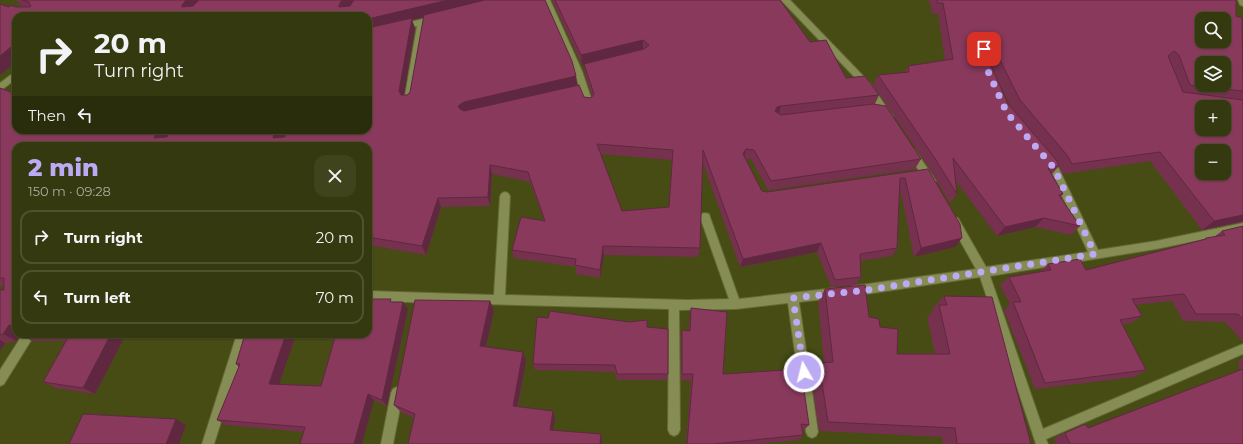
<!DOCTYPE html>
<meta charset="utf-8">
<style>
body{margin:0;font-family:Montserrat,sans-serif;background:#3f441d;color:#f1f3f6;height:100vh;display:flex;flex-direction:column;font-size:15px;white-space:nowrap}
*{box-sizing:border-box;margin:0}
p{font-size:13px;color:#a9ac9e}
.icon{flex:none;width:22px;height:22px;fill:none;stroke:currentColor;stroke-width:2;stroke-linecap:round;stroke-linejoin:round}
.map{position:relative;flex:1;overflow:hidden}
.panel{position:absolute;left:12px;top:142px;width:360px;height:196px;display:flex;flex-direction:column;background:#34390f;border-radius:12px;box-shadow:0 1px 3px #0004,0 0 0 1px #4e532f}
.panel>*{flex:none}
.banner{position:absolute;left:12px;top:12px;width:360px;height:122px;border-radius:12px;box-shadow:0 1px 3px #0004,0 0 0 1px #4e532f;background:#34390f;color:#f1f3f6;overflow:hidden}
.fabs{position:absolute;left:1195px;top:12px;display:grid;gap:8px}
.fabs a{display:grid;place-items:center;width:36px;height:36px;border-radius:8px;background:#34390f;box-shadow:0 1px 3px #0004,0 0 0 1px #4e532f;font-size:20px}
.pin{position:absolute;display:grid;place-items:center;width:34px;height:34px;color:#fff;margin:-17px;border-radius:8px;box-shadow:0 2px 6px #0006}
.me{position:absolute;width:44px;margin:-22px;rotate:352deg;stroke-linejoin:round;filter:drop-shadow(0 0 3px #0008)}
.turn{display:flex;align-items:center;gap:14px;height:84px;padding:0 16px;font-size:18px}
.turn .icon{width:52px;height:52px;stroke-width:2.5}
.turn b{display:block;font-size:28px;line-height:34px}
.then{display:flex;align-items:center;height:38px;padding:0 16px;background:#0003;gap:8px;font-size:15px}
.round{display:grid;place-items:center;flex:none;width:42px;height:42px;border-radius:12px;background:#3f441d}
.summary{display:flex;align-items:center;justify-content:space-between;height:68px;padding:0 16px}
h1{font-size:24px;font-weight:800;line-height:30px;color:#bcaaf5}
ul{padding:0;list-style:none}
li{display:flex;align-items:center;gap:12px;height:54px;margin:0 8px 6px;padding:0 8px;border:2px solid #4e532f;border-radius:12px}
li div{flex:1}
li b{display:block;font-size:15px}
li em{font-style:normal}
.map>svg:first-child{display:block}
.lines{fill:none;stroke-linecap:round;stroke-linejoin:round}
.minor-casing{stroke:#636935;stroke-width:2}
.minor{fill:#858d54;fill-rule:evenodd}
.wall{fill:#76314f;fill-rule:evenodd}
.shaded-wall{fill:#602840}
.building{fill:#89395c;stroke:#602840;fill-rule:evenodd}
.route{stroke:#bcaaf5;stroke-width:7;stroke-dasharray:0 12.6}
</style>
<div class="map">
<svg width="1243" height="444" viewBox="0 0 1243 444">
<rect width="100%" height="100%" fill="#464c14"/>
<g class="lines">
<g class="minor-casing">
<g id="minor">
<polygon points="542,0 550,0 582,71 593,104 592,106 586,106 585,104 574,71"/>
<polygon points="781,0 790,0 870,83 891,114 893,116 891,118 885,118 864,87"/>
<polygon points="1238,0 1243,0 1243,6 1240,5"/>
<polygon points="436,16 439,17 439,21 426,24 412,101 411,103 405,103 404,101 417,26 401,30 397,27 401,24"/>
<polygon points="16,71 16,79 0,91 0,83"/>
<polygon points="912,149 915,150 934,178 936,181 934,184 928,184 909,156 907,153 909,150"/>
<polygon points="1047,156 1050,157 1057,165 1098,250 1156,241 1243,223 1243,231 1156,249 990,276 1043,429 1243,344 1243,354 1046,439 1048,444 1036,444 980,277 853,296 849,294 848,291 849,288 853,286 976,269 949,221 950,218 954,217 958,218 986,267 1088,252 1050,170 1042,160 1044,157"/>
<polygon points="505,192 508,193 510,196 505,295 687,300 729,299 700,217 701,214 705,213 709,214 710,217 739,299 835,288 839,290 840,293 839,296 835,298 799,302 818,432 816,436 812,438 808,436 806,432 788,303 736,309 679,310 680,430 678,434 674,436 670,434 668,430 669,309 368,301 368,291 494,295 500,196 502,193"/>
<polygon points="23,334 35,334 4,384 0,386 0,370"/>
<polygon points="237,334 249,334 214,444 202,444"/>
<polygon points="397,387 401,389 403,393 393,444 381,444 391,393 393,389"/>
</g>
</g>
<use href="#minor" class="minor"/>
</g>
<g class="wall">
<path d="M16 0H545L576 76 577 85 584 97 591 98 592 96 585 74 584 65H582L552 0H780L810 42 846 78 879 95 875 104 921 159 915 169 768 190 751 159H745L762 191 767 192 928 169 955 247 914 257 900 188 897 248 892 256 860 261 861 277 856 285 831 287 817 252 740 267 703 163 700 248 698 257 604 255 600 278 576 274V267L514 258 512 250 544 220 530 182 492 174 490 206 441 207 426 255 368 245V146H16V334H126L95 394 56 388 43 382 66 341H32L21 335 16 341 5 343 0 351V290H4V286H0V88L16 130H285L283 137 368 130 9 7H23ZM424 17 410 92 407 95H404L415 28 412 20ZM600 154 672 160 669 207 622 211Z"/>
<path d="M929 0H1236V16L1243 53V222L1202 230 1150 161 1063 174 1059 166 1052 174 1063 194 1060 197 1080 226 1071 235 1035 227 997 236 955 180 957 194 950 203 930 169 873 85 878 75 905 72 908 66 945 60 938 14 932 13ZM986 46 989 49 992 69 1011 107 1008 104 988 59Z"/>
<polygon points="1243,226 1243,342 1225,322 1183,321 1172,301 1135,305 1142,316 1131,323 1122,325 1146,370 1134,377 1035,389 1004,310 1010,304 1000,285 1009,277 1040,272 1048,264 1086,270 1203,240 1206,238 1214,237 1222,231"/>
<polygon points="825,289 869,317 880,327 897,354 935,354 927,317 933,311 932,309 944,296 1031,444 943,444 942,437 819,431 811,374 819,363 824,363 818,302"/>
<polygon points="490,301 494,311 486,347 526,361 518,407 555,418 553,430 602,441 414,418 401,412 394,405"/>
<path d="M393 302 408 309 387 406 374 400 304 432 226 425 217 420 239 367 236 364 245 334H368ZM296 335 334 340 321 386 279 384Z"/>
<polygon points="691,308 723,374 809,425 804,430 802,430 803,435 799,440 758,444 686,444 691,381 681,380 681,337 682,330 689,331 690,315"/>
<polygon points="647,327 668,374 667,380 617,380 615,372 535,370 533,364"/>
<polygon points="1243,358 1243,444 1057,444 1054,438 1085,424 1088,428 1240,370 1238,361"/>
</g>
<g class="shaded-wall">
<polygon points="186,0 202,0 189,15 182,7 182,5"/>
<polygon points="342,0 354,0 344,15 339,7 339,5"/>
<polygon points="448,0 494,0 412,20 415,28 403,101 368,31 368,19"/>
<polygon points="990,34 984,44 985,39"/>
<polygon points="643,40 643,51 582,65 581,55"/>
<polygon points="16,43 16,62 0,75 0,56"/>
<polygon points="576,76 577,86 461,116 458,106 464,102"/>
<polygon points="781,106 778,116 775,111 777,107"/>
<polygon points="158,130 171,130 164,146 154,138"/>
<polygon points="275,130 285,130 280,146 273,138"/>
<polygon points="746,149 744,158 743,154"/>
<polygon points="490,165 492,174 490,206 488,197"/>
<polygon points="438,198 441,207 426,255 422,246"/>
<polygon points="1243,215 1243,221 1202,230 1214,221"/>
<polygon points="1044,218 1035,227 997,236 1005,227"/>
<polygon points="962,238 955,247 914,257 921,248"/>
<polygon points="821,243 817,252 740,267 743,259"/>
<polygon points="603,246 604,255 600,278 600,270"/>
<polygon points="16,286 16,294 13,292"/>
<polygon points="490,301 494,311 484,355 480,346"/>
<polygon points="403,302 408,309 387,406 382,400"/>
<polygon points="9,325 16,329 16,334 22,334 19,334 21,335 16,341 3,334"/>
<polygon points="111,334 126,334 95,394 83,388"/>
<polygon points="286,334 295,334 296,335 277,390 269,384"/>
<polygon points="0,340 5,343 0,351"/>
<polygon points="523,352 526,361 516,414 513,406"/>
<polygon points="368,394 374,400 362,444 354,444"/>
<polygon points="553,411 555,418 552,436 550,430"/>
<polygon points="176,419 186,425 179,444 166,444"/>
<polygon points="601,434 602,441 602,444 600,444"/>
</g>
<g class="building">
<polygon points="22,0 186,0 182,5 182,7 193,6 199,0 342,0 339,5 339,7 350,6 354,0 448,0 368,19 368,16 16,16 16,43 0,56 0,4 9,7 10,5 16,7 29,7 31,6 29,2"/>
<path d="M485 0H545L572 61 576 76 464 102 458 106 460 109 464 111 579 85 584 97 591 98 594 94 584 64 644 49 649 45 643 40 581 55 555 0H780L810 42 826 40 846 78 865 76 879 95 781 106 777 107 775 111 781 115 873 104 886 106 921 159 771 181 754 150 746 149 743 154 762 191 767 192 928 169 960 224 962 238 921 248 905 178H900L897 248 860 254 861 277 835 280 821 243 743 259 703 150 700 248 603 246 600 270 575 265 576 259 512 250 521 217 545 221 528 172 490 165 488 197 438 198 422 246 368 237V146H16V286L13 292H16V326L9 325 3 334 0 335V290H4V278H0V88L16 94V130H158L154 138 167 137 170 130H275L273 138 285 137 288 130H368V28L412 18 399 91 401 95H407L410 92 424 15ZM597 144 673 150 669 207 622 211Z"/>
<path d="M937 0H1236V16L1242 18 1243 91 1190 85 1179 55 1174 51 1168 56 1183 92 1243 100V215L1214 221 1160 152 1072 164 1067 155 1020 100 999 58 996 38 990 34 985 39 988 59 1008 104 1057 161 1059 166 1048 168 1063 194 1059 195 1080 226 1044 218 1005 227 953 158 957 194 936 160 878 75 909 72 908 66 953 59 943 3H937ZM1202 19H1224V41H1202ZM1202 63H1224V85H1202ZM1202 107H1224V129H1202ZM1202 151H1224V173H1202Z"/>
<polygon points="1243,226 1243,319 1238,314 1196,314 1184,294 1132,299 1142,316 1120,320 1146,370 1045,383 1013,302 1021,302 1009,277 1051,270 1048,264 1080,259 1086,270 1206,239 1206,238 1225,235 1222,231"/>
<polygon points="865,285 869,317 879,319 880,327 898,329 897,354 950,354 939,305 947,305 944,296 992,297 1031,444 957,444 955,428 828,422 819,363 833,362 825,289"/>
<polygon points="368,299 391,299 390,302 403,302 382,400 368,394 354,444 300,444 305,427 217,420 240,364 236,364 245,334 286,334 269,384 321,386 336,334 334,334 368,334"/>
<polygon points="415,300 490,301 480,346 523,352 513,406 553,411 550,430 601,434 600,444 408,444 415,414 394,405"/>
<polygon points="691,308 727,312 723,374 801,369 809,425 801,424 803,435 714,444 687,444 693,374 682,374 682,330 690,331"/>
<polygon points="550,311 629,322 647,320 647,327 668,329 668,374 617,374 615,365 533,364 537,317 548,318"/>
<polygon points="19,334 111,334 83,388 43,382 70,334"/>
<polygon points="1243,369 1243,444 1070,444 1065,433 1085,424 1088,428"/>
<polygon points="83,414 176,419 166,444 69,444"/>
</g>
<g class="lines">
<polyline class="route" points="804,372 793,298 867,290 1095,254 1054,168 1007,113 987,69 984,49"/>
</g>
</svg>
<div class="fabs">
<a><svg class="icon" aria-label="search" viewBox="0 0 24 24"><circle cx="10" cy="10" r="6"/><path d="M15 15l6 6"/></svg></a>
<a><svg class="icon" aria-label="layers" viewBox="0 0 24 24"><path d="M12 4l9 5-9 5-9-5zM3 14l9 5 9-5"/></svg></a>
<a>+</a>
<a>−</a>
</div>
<div class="pin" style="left:984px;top:49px;background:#d93025"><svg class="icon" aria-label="arrive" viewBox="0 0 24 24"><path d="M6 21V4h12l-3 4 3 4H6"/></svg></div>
<svg class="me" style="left:804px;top:372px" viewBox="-20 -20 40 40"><circle r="17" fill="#bcaaf5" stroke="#fff" stroke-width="3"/><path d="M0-11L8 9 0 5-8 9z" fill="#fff"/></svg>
<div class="banner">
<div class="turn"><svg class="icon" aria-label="right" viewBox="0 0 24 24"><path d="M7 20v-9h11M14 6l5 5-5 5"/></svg><div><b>20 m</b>Turn right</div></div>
<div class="then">Then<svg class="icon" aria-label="left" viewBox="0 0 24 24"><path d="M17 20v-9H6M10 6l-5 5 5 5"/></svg></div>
</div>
<section class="panel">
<div class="summary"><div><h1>2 min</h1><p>150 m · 09:28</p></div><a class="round"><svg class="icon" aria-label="close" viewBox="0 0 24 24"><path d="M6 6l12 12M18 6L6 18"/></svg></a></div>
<ul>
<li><svg class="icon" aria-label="right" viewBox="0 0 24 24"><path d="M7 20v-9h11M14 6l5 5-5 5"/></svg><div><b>Turn right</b></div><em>20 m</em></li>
<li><svg class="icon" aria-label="left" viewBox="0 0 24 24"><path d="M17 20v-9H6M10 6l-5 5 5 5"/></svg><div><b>Turn left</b></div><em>70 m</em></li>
</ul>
</section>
</div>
